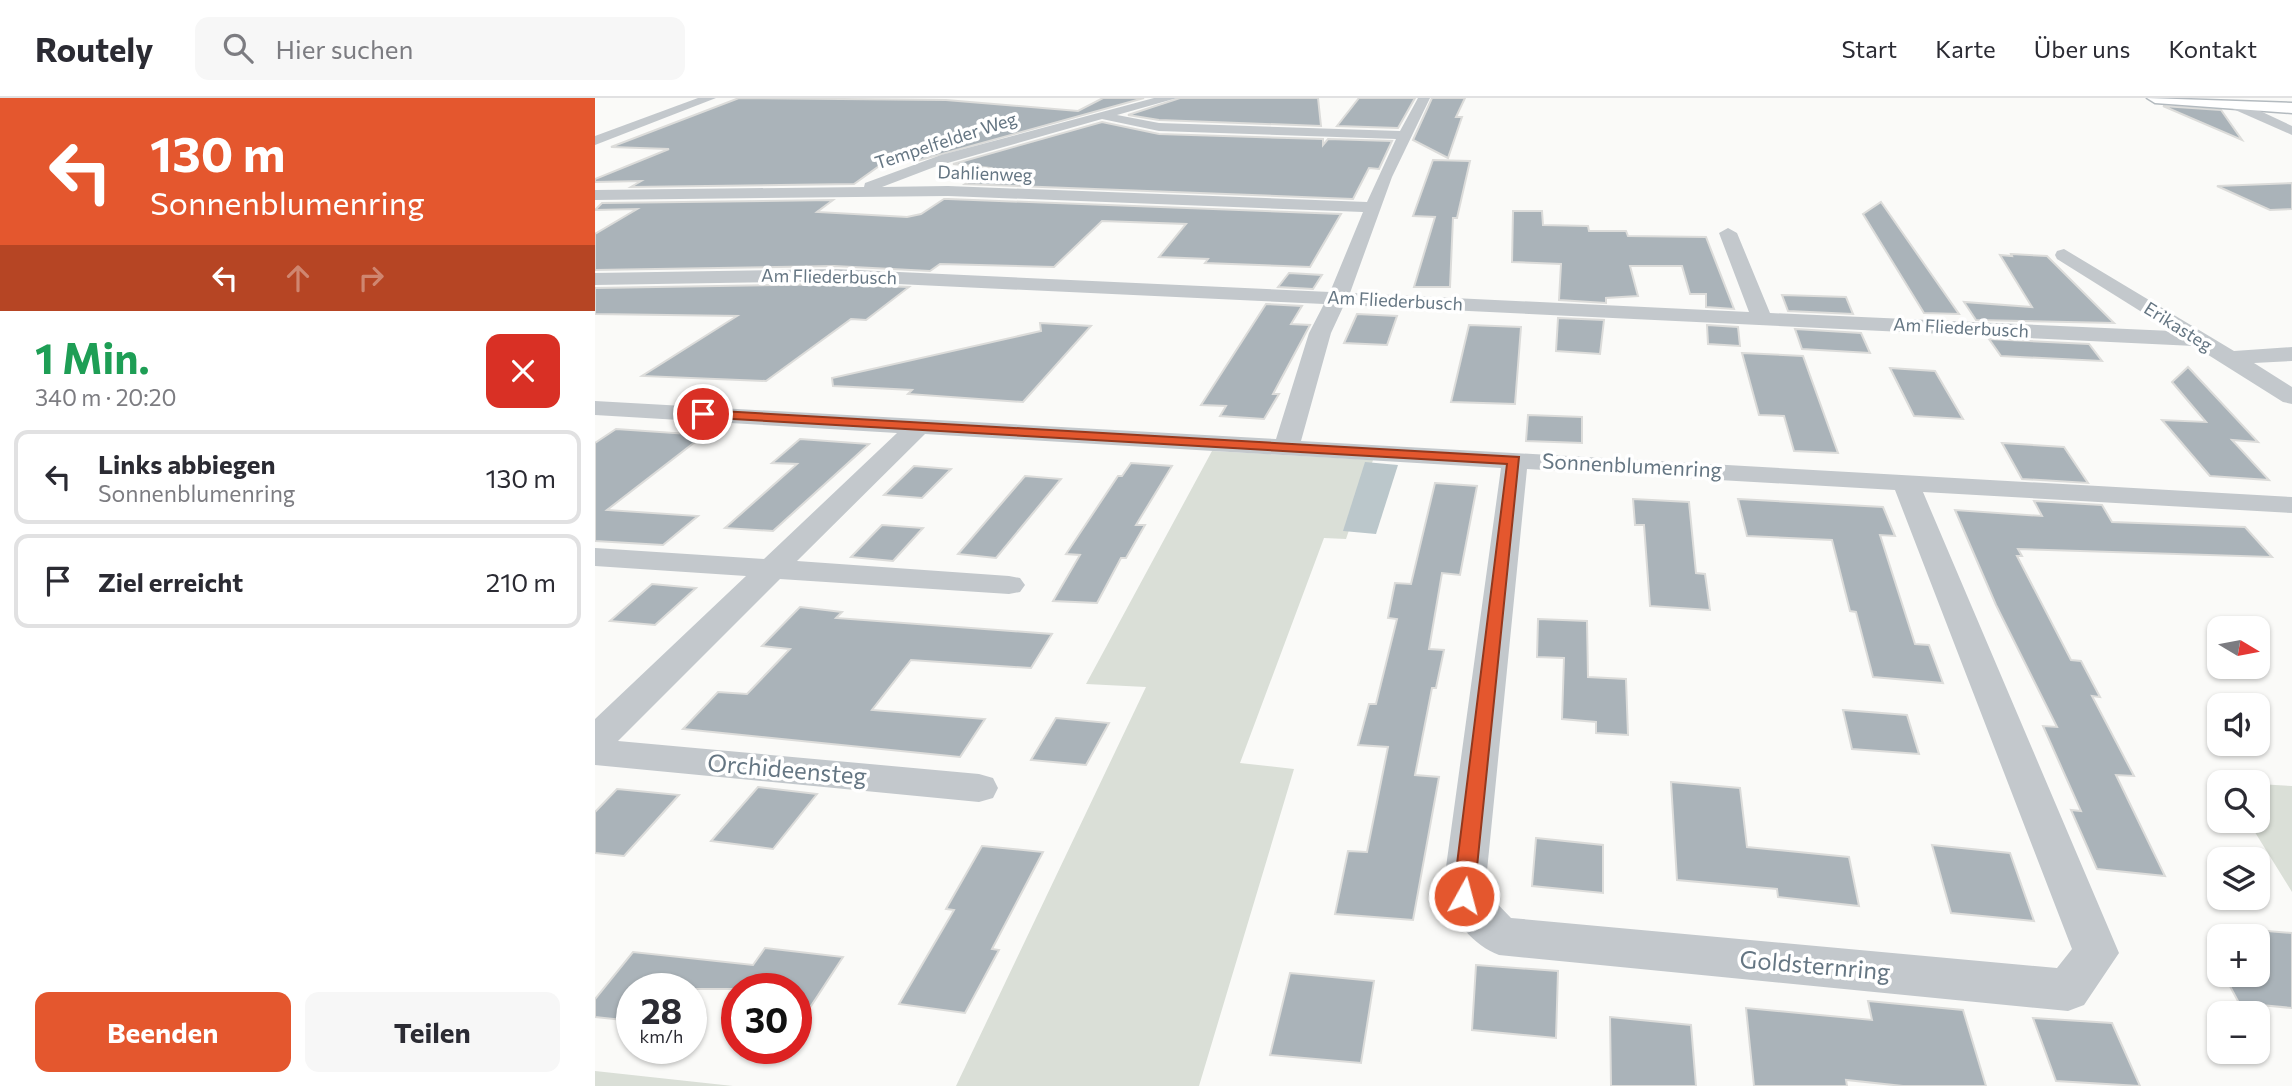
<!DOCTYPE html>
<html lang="de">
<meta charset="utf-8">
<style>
body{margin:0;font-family:Commissioner,sans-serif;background:#f7f7f7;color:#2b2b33;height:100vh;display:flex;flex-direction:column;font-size:26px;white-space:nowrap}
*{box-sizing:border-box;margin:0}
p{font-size:23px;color:#7c7c81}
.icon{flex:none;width:38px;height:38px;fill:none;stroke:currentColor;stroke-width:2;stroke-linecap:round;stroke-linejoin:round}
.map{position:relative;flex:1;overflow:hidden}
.sheet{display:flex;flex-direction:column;background:#fff;width:595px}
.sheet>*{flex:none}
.guide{background:#e4572e;color:#fff;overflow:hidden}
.needle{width:46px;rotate:100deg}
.buttons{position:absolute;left:1612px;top:518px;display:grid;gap:14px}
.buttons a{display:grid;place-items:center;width:63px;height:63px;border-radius:14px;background:#fff;box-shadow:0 2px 5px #0004;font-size:35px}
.speed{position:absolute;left:21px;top:875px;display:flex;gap:14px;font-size:35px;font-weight:700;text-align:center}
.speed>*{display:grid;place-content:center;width:91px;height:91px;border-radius:50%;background:#fff;box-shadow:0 2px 5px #0004;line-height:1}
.speed small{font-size:18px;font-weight:400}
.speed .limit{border:10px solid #d22;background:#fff;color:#111}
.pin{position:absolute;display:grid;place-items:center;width:60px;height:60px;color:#fff;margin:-30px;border:4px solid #fff;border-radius:50%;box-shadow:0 2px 7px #0007}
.me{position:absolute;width:77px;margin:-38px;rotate:7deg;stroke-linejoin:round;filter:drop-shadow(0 0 5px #0008)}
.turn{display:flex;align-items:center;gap:24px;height:147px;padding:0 35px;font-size:32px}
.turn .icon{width:91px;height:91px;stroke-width:2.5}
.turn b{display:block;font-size:49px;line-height:60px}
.lanes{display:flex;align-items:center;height:66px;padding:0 35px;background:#0003;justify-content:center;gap:35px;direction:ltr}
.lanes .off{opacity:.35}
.round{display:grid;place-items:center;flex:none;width:74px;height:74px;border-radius:14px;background:#f7f7f7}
.summary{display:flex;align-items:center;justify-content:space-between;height:119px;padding:0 35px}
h1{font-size:42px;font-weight:700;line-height:52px;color:#1e9e55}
.cta{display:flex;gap:14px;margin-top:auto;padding:14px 35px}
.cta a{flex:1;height:80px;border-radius:14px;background:#e4572e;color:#fff;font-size:28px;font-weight:700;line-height:80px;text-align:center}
.cta a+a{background:#f7f7f7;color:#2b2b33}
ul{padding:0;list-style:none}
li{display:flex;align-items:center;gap:21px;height:94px;margin:0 14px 10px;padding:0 21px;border:4px solid #e1e1e2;border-radius:14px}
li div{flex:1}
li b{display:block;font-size:26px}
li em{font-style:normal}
header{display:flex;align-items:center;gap:42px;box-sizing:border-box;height:98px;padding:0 35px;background:#fff;border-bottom:2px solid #e1e1e2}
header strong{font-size:33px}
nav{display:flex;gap:38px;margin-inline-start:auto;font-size:24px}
.search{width:490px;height:63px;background:#f7f7f7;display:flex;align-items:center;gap:18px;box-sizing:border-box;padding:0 24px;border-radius:14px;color:#7c7c81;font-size:26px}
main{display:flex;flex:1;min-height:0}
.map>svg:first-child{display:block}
.green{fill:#dadfd7}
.water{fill:#bbc7cb}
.building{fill:#aab3b9;stroke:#dcdcda;stroke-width:2}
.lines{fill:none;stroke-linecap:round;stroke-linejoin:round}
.secondary-casing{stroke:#b3babf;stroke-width:3}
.street{fill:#c3c8cc;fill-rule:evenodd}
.secondary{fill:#fff;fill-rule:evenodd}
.route{fill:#e4572e;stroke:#94391e;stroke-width:2}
.labels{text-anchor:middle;stroke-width:7;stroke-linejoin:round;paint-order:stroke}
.far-street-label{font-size:18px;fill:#657683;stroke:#fff}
.street-label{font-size:21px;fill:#657683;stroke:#fff}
.near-street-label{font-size:24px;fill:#657683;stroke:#fff}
</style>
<header>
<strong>Routely</strong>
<div class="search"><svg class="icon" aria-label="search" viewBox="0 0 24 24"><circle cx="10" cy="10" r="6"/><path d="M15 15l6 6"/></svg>Hier suchen</div>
<nav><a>Start</a><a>Karte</a><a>Über uns</a><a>Kontakt</a></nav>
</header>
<main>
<section class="sheet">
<div class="guide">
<div class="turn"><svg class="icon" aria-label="left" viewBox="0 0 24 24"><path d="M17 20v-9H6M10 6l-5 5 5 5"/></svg><div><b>130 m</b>Sonnenblumenring</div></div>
<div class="lanes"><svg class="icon" aria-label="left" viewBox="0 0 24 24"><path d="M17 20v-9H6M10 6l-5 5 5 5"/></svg><svg class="icon off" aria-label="ahead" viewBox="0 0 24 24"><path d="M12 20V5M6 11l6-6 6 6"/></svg><svg class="icon off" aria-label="right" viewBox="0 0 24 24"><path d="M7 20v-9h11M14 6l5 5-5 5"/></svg></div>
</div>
<div class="summary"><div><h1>1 Min.</h1><p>340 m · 20:20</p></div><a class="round" style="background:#d93025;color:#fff"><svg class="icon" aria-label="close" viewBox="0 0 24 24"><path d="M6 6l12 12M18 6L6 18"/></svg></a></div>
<ul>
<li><svg class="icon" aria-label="left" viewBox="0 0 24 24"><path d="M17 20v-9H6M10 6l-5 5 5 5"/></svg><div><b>Links abbiegen</b><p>Sonnenblumenring</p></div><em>130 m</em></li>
<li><svg class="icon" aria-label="arrive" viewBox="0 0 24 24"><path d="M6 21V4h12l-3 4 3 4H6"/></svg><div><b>Ziel erreicht</b></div><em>210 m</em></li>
</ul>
<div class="cta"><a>Beenden</a><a>Teilen</a></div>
</section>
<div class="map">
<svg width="1697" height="988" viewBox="0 0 1697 988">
<rect width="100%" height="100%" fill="#fafaf8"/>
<g class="green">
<polygon points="617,353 778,362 751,441 729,440 645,665 699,671 604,988 361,988 551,589 491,586"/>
<polygon points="1663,686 1697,688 1697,794 1653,723 1662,723"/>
<polygon points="0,973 138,988 0,988"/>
</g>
<polygon class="water" points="770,364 803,367 781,436 748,433"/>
<g class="building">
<polygon points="144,0 351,2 483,13 508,0 549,0 322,63 287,66 259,86 36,89 46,83 0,84 0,81 74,51 16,49"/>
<polygon points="585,0 723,0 726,28 564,22 533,17"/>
<polygon points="764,0 820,0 803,30 742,28"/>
<polygon points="837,0 870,0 861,19 867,19 853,60 818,42"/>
<polygon points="1568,8 1626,12 1647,42"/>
<polygon points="507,24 564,36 728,41 728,47 733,41 797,43 784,71 774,70 758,101 370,86 395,70 358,66"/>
<polygon points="838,62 875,63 862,120 858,120 855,189 819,189 840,119 818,118"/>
<polygon points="1697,85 1697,111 1675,112 1622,88"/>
<polygon points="349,101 353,101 746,116 715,169 610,165 613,161 564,159 591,126 507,123 459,169 345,166 335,173 239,168 0,172 0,136 42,111 0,112 7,105 238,102 222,114 312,119 326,116"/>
<polygon points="1286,104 1364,216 1329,215 1268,116"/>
<polygon points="918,113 947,113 948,127 993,128 994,133 1031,133 1033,138 1111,139 1139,211 1111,209 1111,196 1095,196 1087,168 1035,168 1043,198 1011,200 1011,205 964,202 966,166 917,164"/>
<polygon points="1416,156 1452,158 1519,225 1381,222 1369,204 1437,209 1405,157 1417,158"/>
<polygon points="694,175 727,177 718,191 683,189"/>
<polygon points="239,186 314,189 271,222 256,221 171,283 47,278 142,218 0,216 0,190"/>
<polygon points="1187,197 1251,199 1258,216 1193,213"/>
<polygon points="671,206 707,208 696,226 715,227 678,296 684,296 669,321 625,318 631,308 606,307"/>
<polygon points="762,216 802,218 792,247 749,245"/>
<polygon points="963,220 1009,222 1005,256 961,253"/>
<polygon points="445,225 496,228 428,304 313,296 317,292 238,288 237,280 446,233"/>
<polygon points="874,227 926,229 920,306 856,304"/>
<polygon points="1112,227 1143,229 1145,248 1113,246"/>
<polygon points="1200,231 1266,235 1275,255 1207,251"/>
<polygon points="1394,241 1494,246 1507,263 1406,258"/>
<polygon points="1147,255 1208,258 1243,355 1199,353 1189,318 1164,317"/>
<polygon points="1593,269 1663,344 1637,342 1674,382 1615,378 1567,322 1611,324 1577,284"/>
<polygon points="1295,270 1340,273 1368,321 1319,318"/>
<polygon points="933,317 987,319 987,345 931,343"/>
<polygon points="21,331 109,337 12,412 103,418 68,447 0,443 0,345"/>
<polygon points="205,341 274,346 178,433 130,430 202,366 177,365"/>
<polygon points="1407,345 1469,349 1493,385 1427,381"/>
<polygon points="536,365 577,368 541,427 550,427 531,460 526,460 502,505 458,503 485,457 471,456 523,378 527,378"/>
<polygon points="319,368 356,371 327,400 289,397"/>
<polygon points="430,378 466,381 401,460 363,456"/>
<polygon points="840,385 882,388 865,477 847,475 834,551 849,552 841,590 837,590 820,677 844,679 818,822 740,816 753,753 772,754 793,649 763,647 774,606 781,606 802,521 793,520 800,485 816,486"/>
<polygon points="1038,401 1094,404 1101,475 1110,476 1115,512 1055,508 1049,427 1040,427"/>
<polygon points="1143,401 1288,409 1300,438 1285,437 1320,546 1334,547 1348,585 1278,579 1261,514 1255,513 1237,442 1152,438"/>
<polygon points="1439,403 1507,407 1517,424 1650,429 1677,459 1423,451 1427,458 1422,458 1476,562 1486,563 1505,599 1497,598 1539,678 1521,677 1570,778 1502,771 1476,712 1486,713 1448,628 1462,629 1401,507 1360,412 1447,418"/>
<polygon points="287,427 328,430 298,463 256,459"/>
<polygon points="57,486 101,490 60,527 15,523"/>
<polygon points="205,509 247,514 241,520 457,536 436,570 316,562 277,612 390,621 365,659 88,631 123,594 152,596 195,551 167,548"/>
<polygon points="943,521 992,523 993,579 1031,581 1033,637 1001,635 1001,624 967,621 969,560 942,559"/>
<polygon points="1248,612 1312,617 1324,656 1257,651"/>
<polygon points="461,620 514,625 491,667 436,662"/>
<polygon points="1076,684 1145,690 1152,749 1254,759 1264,808 1183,799 1182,791 1082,782"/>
<polygon points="163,689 222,696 178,751 116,743"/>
<polygon points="22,691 84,697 29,758 0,755 0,714"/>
<polygon points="941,740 1008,747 1008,795 937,788"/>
<polygon points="1337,747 1415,755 1439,823 1356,815"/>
<polygon points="387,748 448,754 397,851 404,852 370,915 304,906 359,812 351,811"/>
<polygon points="1624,829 1697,835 1697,910 1644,905 1629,877 1662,877 1662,838 1630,838"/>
<polygon points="170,850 248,859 201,931 201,891 37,891 37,923 0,919 0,901 38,854 158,867"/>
<polygon points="881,867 963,873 961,940 877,932"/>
<polygon points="695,875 779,883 766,965 675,957"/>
<polygon points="1273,903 1368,912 1391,988 1308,988 1251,982 1252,988 1159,988 1151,910 1277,922"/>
<polygon points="1015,919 1096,927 1101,988 1016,988"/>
<polygon points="1438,920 1517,925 1545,988 1461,983"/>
</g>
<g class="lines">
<g class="secondary-casing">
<polygon id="secondary" points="1552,0 1697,5 1697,15 1560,5"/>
</g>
<g class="street">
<polygon points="103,0 121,0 0,47 0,38"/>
<path d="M559 0H582L522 17 564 25 805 33 823 0H835L797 79 755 195 1154 214 1124 135 1133 130 1142 135 1175 215 1577 233 1462 161 1460 157 1462 153 1469 151 1639 253 1697 249V263L1659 265 1697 289V306L1688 304 1599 248 749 207 736 235 706 343 1697 399V415L1328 394 1524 855 1489 907 1473 913 904 857C879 848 858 821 847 798L906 370 330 336 202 463 414 478 425 480 430 487 425 494 414 496 185 481 23 643 384 676 398 680 403 690 398 700 384 704 0 667V621L151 478 0 468V450L169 461 302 335 0 317V303L681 341 714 235 729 206 239 183 0 187V175L239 171 735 194 768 114 353 98 0 102V92L269 89 270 85 346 57ZM507 21 564 33 801 41 772 104 353 88 287 89 342 68ZM932 371 1300 392 1477 851 1462 870 916 820 890 793Z"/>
<polygon points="1638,5 1648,5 1697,28 1697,37 1638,11"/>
</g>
<use href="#secondary" class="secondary"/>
</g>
<polygon class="route" points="108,312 924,359 879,798 876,804 869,807 861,804 858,798 912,366 103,319 102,316"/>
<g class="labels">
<g class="far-street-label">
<text transform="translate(351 43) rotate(-18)" y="6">Tempelfelder Weg</text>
<text transform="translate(390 76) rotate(2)" y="6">Dahlienweg</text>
<text transform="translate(234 179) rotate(1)" y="6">Am Fliederbusch</text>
<text transform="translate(800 203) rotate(3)" y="6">Am Fliederbusch</text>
<text transform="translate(1583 229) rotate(32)" y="6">Erikasteg</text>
<text transform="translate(1366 230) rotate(3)" y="6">Am Fliederbusch</text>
</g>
<g class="street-label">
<text transform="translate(1037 368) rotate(3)" y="7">Sonnenblumenring</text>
</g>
<g class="near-street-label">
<text transform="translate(192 672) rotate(5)" y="8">Orchideensteg</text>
<text transform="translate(1220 868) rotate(5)" y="8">Goldsternring</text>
</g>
</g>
</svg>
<div class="buttons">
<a><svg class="needle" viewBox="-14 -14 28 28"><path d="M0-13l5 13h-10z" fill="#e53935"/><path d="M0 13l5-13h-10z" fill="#7c7c81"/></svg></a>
<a><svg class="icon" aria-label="sound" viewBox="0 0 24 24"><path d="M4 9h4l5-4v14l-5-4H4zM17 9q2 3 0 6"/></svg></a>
<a><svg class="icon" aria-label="search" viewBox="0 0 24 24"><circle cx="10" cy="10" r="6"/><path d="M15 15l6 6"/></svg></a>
<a><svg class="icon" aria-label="layers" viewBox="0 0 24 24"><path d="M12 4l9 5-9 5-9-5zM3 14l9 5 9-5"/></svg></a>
<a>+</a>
<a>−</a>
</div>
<div class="speed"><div>28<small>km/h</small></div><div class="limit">30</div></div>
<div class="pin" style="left:108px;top:316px;background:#d93025"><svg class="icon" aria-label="arrive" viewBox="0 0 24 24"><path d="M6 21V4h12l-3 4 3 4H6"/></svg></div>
<svg class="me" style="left:869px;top:798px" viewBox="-20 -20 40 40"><circle r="17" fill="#e4572e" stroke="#fff" stroke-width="3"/><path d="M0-11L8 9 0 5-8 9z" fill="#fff"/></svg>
</div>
</main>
